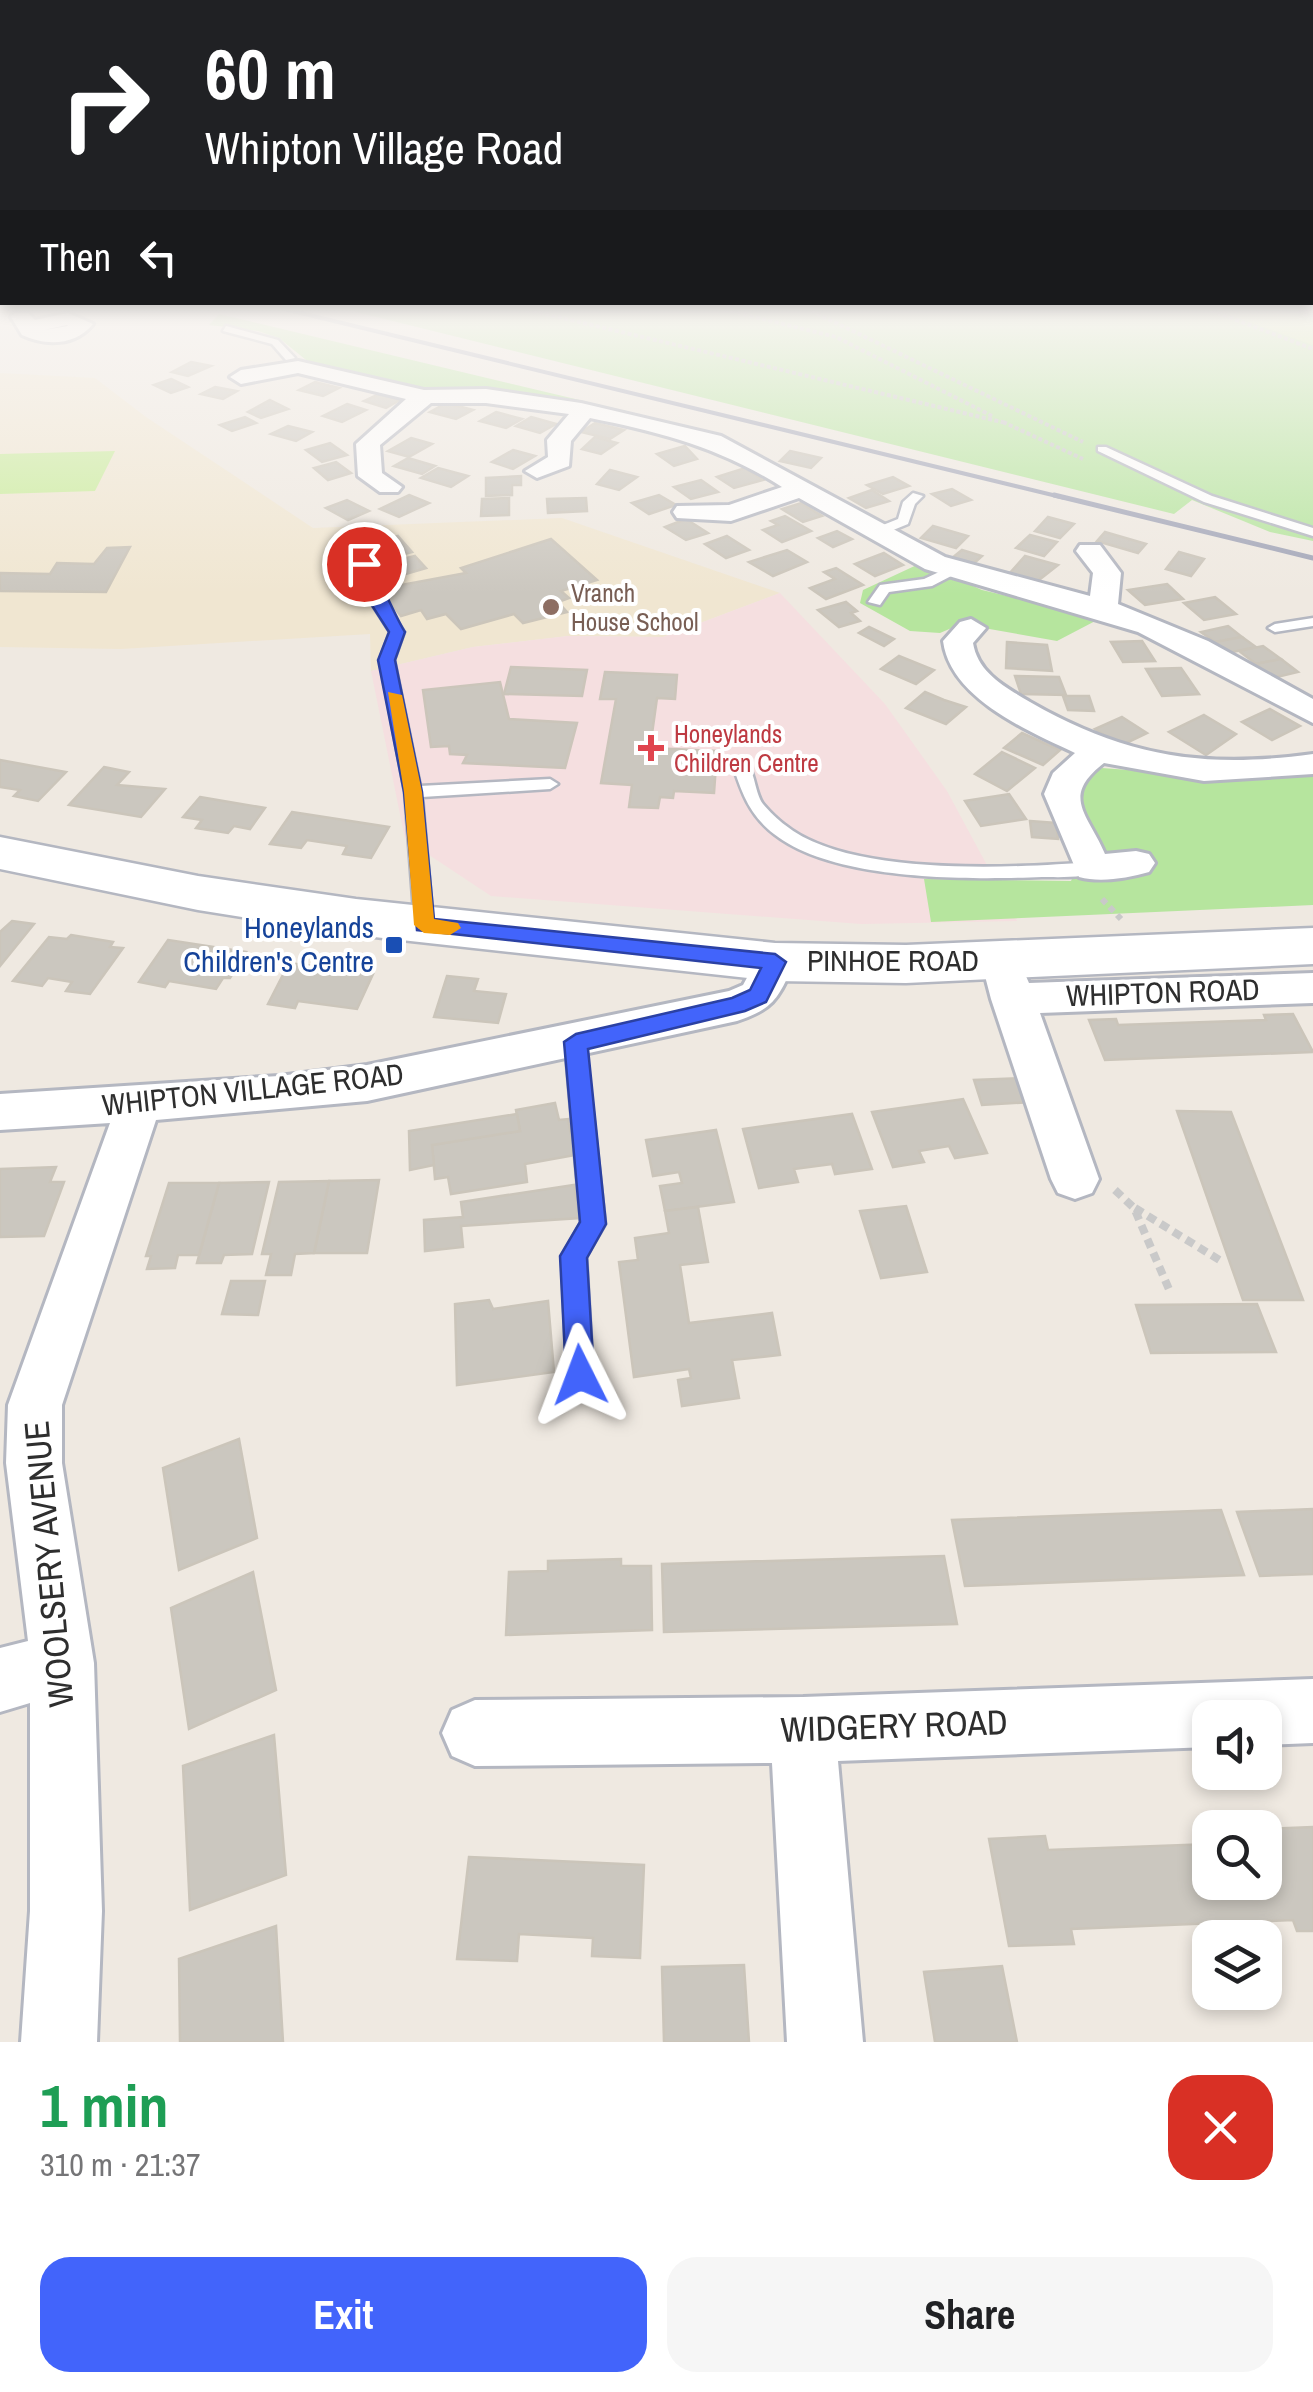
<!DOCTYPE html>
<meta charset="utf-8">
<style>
body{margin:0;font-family:"Archivo Narrow",sans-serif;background:#f6f6f6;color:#202124;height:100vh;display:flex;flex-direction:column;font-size:38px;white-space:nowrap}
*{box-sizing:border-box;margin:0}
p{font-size:32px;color:#757577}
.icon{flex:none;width:55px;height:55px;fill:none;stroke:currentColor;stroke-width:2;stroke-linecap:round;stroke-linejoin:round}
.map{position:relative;height:2042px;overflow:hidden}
.side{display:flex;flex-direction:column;background:#fff;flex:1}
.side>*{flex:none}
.hud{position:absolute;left:0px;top:0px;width:1315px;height:305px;box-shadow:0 5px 15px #0003;background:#202124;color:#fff;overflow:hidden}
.buttons{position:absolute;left:1192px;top:1700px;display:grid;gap:20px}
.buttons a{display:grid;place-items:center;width:90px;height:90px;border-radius:20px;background:#fff;box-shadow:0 5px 15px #0003;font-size:50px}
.pin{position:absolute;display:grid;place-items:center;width:85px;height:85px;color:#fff;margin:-42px;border:5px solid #fff;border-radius:50%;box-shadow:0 2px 10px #0007}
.me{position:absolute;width:110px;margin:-55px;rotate:357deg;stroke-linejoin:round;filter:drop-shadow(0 0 8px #0008)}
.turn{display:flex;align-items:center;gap:35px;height:210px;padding:0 40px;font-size:45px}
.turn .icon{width:130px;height:130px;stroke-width:2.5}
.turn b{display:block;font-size:70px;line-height:85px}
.then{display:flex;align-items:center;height:95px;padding:0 40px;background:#0003;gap:20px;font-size:38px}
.round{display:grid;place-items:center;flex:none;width:105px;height:105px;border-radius:30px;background:#f6f6f6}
.overview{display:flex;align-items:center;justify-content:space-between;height:170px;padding:0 40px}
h1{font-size:60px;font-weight:700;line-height:75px;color:#1e9e55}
.button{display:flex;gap:20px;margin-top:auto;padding:20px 40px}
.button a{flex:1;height:115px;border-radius:30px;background:#4264fb;color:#fff;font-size:40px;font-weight:700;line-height:115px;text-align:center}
.button a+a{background:#f6f6f6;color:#202124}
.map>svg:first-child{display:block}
.education{fill:#f0e6d1}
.medical{fill:#f5dfe0}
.green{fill:#b6e59e}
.pitch{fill:#c9ec9a}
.building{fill:#cbc7bf;stroke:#cbc5ba;stroke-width:2.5}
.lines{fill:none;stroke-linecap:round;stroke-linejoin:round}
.lane-casing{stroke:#b4b7c1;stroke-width:5}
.street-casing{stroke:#b4b7c1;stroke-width:6}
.secondary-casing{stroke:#b4b7c1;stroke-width:5}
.path-far2{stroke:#c9c9c9;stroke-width:4;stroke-dasharray:4 2.5;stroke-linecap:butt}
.path-far1{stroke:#c9c9c9;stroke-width:6;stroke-dasharray:6 5;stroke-linecap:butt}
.path{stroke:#c9c9c9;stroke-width:8;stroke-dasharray:9 6;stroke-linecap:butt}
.lane{fill:#fff;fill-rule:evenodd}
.street{fill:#fff;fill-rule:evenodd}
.secondary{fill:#fff;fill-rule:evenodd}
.rail-far1{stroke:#a3a6b8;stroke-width:4}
.rail{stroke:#a3a6b8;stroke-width:5}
.route{fill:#4264fb;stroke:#2b41a3;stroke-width:2.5}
.slow{fill:#f59e0b}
.education-dot{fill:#8d6e63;stroke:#fff;stroke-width:4}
.health-dot{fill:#e0444e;stroke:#fff;stroke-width:4}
.transit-dot{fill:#1a4fb4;stroke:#fff;stroke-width:4}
.labels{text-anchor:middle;stroke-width:8;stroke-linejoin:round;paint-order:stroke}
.far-education-label{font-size:25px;fill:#785e54;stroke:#fff;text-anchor:start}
.far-health-label{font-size:25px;fill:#be3a42;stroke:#fff;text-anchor:start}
.transit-label{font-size:30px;fill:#164399;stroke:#fff;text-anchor:end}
.street-label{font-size:30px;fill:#2e2e2e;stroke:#fff}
.near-street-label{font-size:35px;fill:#2e2e2e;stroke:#fff}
</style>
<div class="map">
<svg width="1313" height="2042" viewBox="0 0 1313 2042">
<rect width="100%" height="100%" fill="#efe9e1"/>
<polygon class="education" points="0,373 95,378 146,417 313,528 562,518 780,593 663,637 568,636 473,647 371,671 370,634 121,649 0,647"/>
<polygon class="medical" points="780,593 885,704 947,791 1017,921 861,924 491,896 405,839 371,671 473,647 568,636 663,637"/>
<g class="green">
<polygon points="340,308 1294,308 1313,315 1313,541 1270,532 1192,500 1174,514"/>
<polygon points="219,314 630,412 423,391 311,364 279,338 258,331 209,325"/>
<polygon points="921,563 982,590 1101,618 1057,641 961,624 940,633 910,631 860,603 863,590"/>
<polygon points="1102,768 1248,779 1313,775 1313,905 931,922 924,879 1071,881 1087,841 1088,819 1073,795 1087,774"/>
</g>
<g class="pitch">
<polygon points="1211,308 1275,308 1313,323 1313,345"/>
<polygon points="115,451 95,491 0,494 0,454"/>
</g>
<g class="building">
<polygon points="191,362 211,366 188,376 172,372"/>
<polygon points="171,379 188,387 171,393 154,385"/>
<polygon points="315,382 339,388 323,396 299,390"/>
<polygon points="215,387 237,391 223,399 201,394"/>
<polygon points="379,394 400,400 386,408 364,401"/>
<polygon points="270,400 288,409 261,418 248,412"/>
<polygon points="446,403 473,410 456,419 430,412"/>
<polygon points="347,404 366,410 342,422 323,416"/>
<polygon points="496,412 522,419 506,428 480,421"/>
<polygon points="245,417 256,423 232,431 220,425"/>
<polygon points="531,417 556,424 540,433 516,426"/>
<polygon points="595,423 624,430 610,439 581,432"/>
<polygon points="288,426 312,432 296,441 271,434"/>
<polygon points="595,437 617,443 601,454 582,449"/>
<polygon points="411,438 432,444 409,457 388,451"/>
<polygon points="330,443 347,455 322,462 306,450"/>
<polygon points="685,446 697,459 674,466 657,454"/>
<polygon points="513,450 535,456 513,469 492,462"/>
<polygon points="790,451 821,458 811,468 780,461"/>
<polygon points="408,458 435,466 422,474 394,466"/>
<polygon points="336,462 351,473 328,480 314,468"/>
<polygon points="438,468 468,476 451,487 421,478"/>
<polygon points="745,468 763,480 734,488 717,477"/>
<polygon points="610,470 637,477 619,490 597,484"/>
<polygon points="521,476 521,485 512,485 512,495 486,496 486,478"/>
<polygon points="893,477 909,486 883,494 867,485"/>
<polygon points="701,480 718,492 691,499 674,487"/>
<polygon points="952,489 971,500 951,506 932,494"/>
<polygon points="872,490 889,501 866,508 849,498"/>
<polygon points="409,495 429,503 399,517 380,509"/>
<polygon points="659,495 676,505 649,514 632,503"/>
<polygon points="509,498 509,515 481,516 482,499"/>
<polygon points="586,498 587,511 548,513 547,499"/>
<polygon points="347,500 369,511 348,520 326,508"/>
<polygon points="801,503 822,516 803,522 782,509"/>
<polygon points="785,516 811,531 782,542 763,530 778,525 771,521"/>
<polygon points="1048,517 1074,524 1060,538 1035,531"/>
<polygon points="686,519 708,533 686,540 665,527"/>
<polygon points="933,526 968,536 956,548 921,538"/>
<polygon points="837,531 852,539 833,547 818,538"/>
<polygon points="1105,532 1146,544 1138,553 1097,541"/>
<polygon points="1030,535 1057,542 1044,556 1016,548"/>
<polygon points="398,536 412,552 388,558 375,542"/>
<polygon points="727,536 749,550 726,558 705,544"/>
<polygon points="551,539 597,580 561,591 569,598 558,602 567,612 523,623 514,614 461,629 446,614 427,619 421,610 401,616 386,597 395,594 390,587 466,573 461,568"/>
<polygon points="130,547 106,592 0,591 0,573 50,574 57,563 94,564 107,548"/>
<polygon points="787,550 807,562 773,576 749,562"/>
<polygon points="962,550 982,556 972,565 952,558"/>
<polygon points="1179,552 1204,559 1191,576 1166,569"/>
<polygon points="884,553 903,565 875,576 855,564"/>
<polygon points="415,556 426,568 395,577 383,564"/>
<polygon points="1025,556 1058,565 1035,583 1008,575"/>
<polygon points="836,568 863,585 826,599 810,588 835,579 824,572"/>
<polygon points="1167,584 1183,599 1145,605 1128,590"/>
<polygon points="1215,597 1236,614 1204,620 1184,603"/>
<polygon points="846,602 857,611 851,613 860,621 839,627 818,610"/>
<polygon points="1228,626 1242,637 1215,642 1201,632"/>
<polygon points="869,627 894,639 884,646 859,633"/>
<polygon points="1242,637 1256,647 1228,653 1215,642"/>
<polygon points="1142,641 1155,661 1123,662 1111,642"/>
<polygon points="1007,642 1047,645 1052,671 1006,668"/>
<polygon points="1263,646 1281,659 1256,664 1239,651"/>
<polygon points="899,656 934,670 916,684 881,669"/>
<polygon points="1281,659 1298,672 1273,678 1256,664"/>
<polygon points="511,667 587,670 582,696 504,694"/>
<polygon points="1181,668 1199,694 1162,696 1146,669"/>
<polygon points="605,672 677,675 675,699 657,698 650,748 717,751 714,793 674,791 673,798 660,797 658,808 629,807 632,785 601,783 616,699 600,699"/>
<polygon points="1015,676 1059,677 1066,695 1021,694"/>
<polygon points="500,682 509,719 577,723 565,768 463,763 467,755 450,754 449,746 431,747 423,690"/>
<polygon points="925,692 944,700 966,707 946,724 906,708"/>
<polygon points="1063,696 1089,696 1094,711 1068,710"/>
<polygon points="1270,709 1300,726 1272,740 1242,722"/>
<polygon points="1204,715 1236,734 1206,755 1169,732"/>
<polygon points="1122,717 1147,733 1120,746 1095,729"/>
<polygon points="1022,733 1060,750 1043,765 1004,748"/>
<polygon points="1002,752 1035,768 1007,791 975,774"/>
<polygon points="0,760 66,772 38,801 14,796 20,790 0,787"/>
<polygon points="104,767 129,772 117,785 165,789 141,817 69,805"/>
<polygon points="1009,794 1026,819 981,826 965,801"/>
<polygon points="200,797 265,808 250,829 234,826 228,833 196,828 202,820 183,817"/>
<polygon points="292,812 389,827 371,858 343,854 347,846 307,840 301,848 270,844"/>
<polygon points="1030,821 1056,823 1058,839 1032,837"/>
<polygon points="12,921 34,924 0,966 0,932"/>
<polygon points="71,935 113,942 110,947 123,948 90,994 66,991 72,982 48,978 42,986 13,981 49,937 67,939"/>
<polygon points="168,940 246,952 230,978 223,978 216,989 169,981 165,987 139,982"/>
<polygon points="289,963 373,974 357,1009 298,1001 295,1008 268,1004"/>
<polygon points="447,976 478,979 474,991 506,994 498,1023 434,1017"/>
<polygon points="1293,1014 1313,1052 1105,1060 1089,1020 1116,1019 1118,1025 1266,1020 1264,1015"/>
<polygon points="1023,1078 1032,1102 982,1105 974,1080"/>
<polygon points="963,1099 987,1153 955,1158 949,1146 919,1151 924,1162 893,1167 872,1112"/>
<polygon points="555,1103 559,1120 568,1119 575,1155 525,1164 527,1182 451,1194 448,1177 435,1179 432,1145 520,1131 516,1110"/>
<polygon points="1177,1111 1231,1112 1303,1300 1243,1300"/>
<polygon points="517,1114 520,1131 432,1145 434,1165 410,1170 409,1131"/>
<polygon points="852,1114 872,1169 835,1174 832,1164 794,1169 798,1182 759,1188 743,1129"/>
<polygon points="716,1130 734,1202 665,1211 660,1186 682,1183 679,1172 653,1176 646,1140"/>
<polygon points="56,1167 50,1182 64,1182 44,1236 0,1237 0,1169"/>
<polygon points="379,1180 367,1253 314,1253 329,1181"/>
<polygon points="329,1181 314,1253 295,1254 291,1275 266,1275 271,1254 262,1254 279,1182"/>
<polygon points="269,1182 252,1254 224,1255 221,1263 197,1263 219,1183"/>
<polygon points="169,1183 219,1183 199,1255 178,1255 175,1268 147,1269 151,1256 146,1256"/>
<polygon points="574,1185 580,1218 461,1226 463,1247 425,1251 424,1220 463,1217 461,1202"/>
<polygon points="906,1206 927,1272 881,1278 860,1211"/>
<polygon points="698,1207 708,1262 680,1265 689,1323 772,1313 780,1355 732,1360 739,1398 682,1406 678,1380 691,1378 689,1369 634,1377 619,1262 638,1260 635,1238 669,1233 665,1211"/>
<polygon points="231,1281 265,1281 258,1315 222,1314"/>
<polygon points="489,1300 493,1309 548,1301 554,1372 457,1385 455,1304"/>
<polygon points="1257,1304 1276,1352 1151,1353 1136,1305"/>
<polygon points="239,1439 257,1538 179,1570 163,1468"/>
<polygon points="1313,1509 1313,1574 1260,1576 1237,1512"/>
<polygon points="1221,1510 1244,1575 965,1586 952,1520"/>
<polygon points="944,1556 957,1624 664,1632 662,1564"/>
<polygon points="621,1559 621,1566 651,1566 652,1630 506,1635 509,1572 548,1571 548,1561"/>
<polygon points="253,1572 276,1690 189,1729 171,1608"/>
<polygon points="274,1735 286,1875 190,1910 183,1766"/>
<polygon points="1313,1827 1313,1931 1297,1931 1293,1920 1071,1929 1074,1944 1009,1946 989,1839 1045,1836 1048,1850 1210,1844 1210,1882 1265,1882 1265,1829"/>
<polygon points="469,1857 644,1865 640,1958 592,1956 593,1938 519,1934 517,1961 457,1959"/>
<polygon points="276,1926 283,2042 180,2042 179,1959"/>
<polygon points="744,1965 749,2042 664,2042 662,1967"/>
<polygon points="1002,1966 1017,2042 935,2042 924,1972"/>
</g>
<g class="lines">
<g class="lane-casing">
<g id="lane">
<polygon points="226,326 278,340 295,358 286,360 272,344 223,331"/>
<polygon points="1098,447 1106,447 1212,496 1313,528 1313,536 1204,502 1098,451"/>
<polygon points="913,493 923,496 915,504 908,524 881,535 873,535 873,529 898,519 903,502"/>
<polygon points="352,533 358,537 386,604 404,632 394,660 420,786 550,779 558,784 550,789 422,797 433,925 424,931 415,925 405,792 380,660 390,632 372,604 346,537"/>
<polygon points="952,566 959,570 957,573 932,586 889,592 880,605 868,602 880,585 924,579"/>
<polygon points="1313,618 1313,626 1275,632 1268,628 1275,624"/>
<path d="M740 758C756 765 753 790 763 804 769 811 778 820 785 825 849 877 1013 868 1092 862L1101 868C1089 879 1059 877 1042 877 969 880 833 881 774 834 749 815 741 791 732 763Z"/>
<polygon points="575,1034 582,1036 585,1042 605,1224 586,1257 593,1375 589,1384 580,1387 571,1384 567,1375 562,1256 581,1223 565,1042 568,1036"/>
</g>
</g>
<g class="street-casing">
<g id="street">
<path d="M14 313H28L35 320 68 313 93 324C75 346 46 346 22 335L11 317ZM68 326 44 330 67 325Z"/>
<path d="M298 361 424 390 486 389 581 403 721 436 945 557 1090 596 1093 573 1076 551 1080 545H1100L1121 573 1118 604 1208 641 1313 699V723L1138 632 925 569 799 498 731 521 677 518 673 512 677 506 729 505 782 487C721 448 660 432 590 418L571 441 569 466 537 478 525 471 548 457 547 440 569 414 486 403H431L380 445 382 473 402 487 398 492H380L358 476 356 444 406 399 298 373 241 384 230 377 241 370Z"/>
<path d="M971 619 986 628 973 643C978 673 1005 687 1030 702 1126 757 1204 769 1313 754V774L1204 781 1104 763C1060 797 1088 814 1105 854L1136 851 1149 854 1155 863 1149 872C1127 878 1101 883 1079 877L1044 794 1053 773 1075 753C1028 731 950 698 943 641L960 622Z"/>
<path d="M775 947 789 952 795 962C778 997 776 1008 737 1021L367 1101 156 1120 62 1405V1463L94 1663 102 1911 97 2042H21L30 1911V1703L0 1712V1648L28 1641 6 1463 8 1405 110 1123 0 1130V1094L279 1076 367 1065 729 991 743 985 761 952Z"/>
<polygon points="1006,961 1021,965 1029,983 1313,973 1313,1003 1040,1013 1099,1179 1092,1193 1075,1199 1058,1193 1051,1179 991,999 985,976 991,965"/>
<polygon points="1313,1679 1313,1743 1265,1745 1265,1718 1210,1718 1210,1747 838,1761 863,2042 787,2042 772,1763 475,1766 452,1756 442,1733 452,1710 475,1700 803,1697"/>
</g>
</g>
<g class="secondary-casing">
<polygon id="secondary" points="0,837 198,876 356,899 775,943 906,945 1313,928 1313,964 906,983 775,981 356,935 198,910 0,869"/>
</g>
<g class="path-far2">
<polyline points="520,308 1006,423"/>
<polyline points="718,308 836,337 992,416"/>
<polyline points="805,308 1083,442"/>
<polyline points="1205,308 1313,349"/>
<polyline points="1292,308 1313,317"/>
<polyline points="1003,422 1083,459"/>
</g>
<polyline class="path-far1" points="1102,899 1121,919"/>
<g class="path">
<polyline points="1115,1190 1134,1208 1171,1294"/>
<polyline points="1135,1208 1221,1261"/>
</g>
<use href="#lane" class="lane"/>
<use href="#street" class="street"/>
<use href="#secondary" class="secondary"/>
<polyline class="rail-far1" points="280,308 1065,498"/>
<polyline class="rail" points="1054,495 1313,558"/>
</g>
<linearGradient id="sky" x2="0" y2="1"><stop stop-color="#7abfeb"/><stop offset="0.52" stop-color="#f8f5f2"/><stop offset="1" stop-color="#f8f5f2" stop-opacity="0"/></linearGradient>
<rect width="1313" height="594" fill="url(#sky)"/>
<path class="route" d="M364 560C376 566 394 616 405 632L395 660 422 792 434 919 775 954 786 962 766 1002 745 1011 588 1049 606 1224 587 1258 594 1375 590 1385 580 1389 570 1385 566 1375 560 1256 580 1222 564 1042 576 1034 732 998 750 990 761 968 417 930 404 792 378 660 389 632 371 604 357 564Z"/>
<polygon class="slow" points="388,692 402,695 422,792 434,919 458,923 461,928 450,935 424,933 414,925 404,792"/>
<circle class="education-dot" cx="551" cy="607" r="10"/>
<path class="health-dot" d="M646 733h10v10h10v10h-10v10h-10v-10h-10v-10h10z"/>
<rect class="transit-dot" x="384" y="935" width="20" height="20" rx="5"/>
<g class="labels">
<g class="far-education-label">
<text x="571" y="602">Vranch<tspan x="571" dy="29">House School</tspan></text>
</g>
<g class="far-health-label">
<text x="674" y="743">Honeylands<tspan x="674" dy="29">Children Centre</tspan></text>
</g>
<g class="transit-label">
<text x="374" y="938">Honeylands<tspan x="374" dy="34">Children's Centre</tspan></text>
</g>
<g class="street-label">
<text x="893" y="971">PINHOE ROAD</text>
<text transform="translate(1163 993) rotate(-2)" y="10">WHIPTON ROAD</text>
<text transform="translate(253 1090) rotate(-6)" y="10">WHIPTON VILLAGE ROAD</text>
</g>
<g class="near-street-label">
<text transform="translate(49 1564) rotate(-95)" y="12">WOOLSERY AVENUE</text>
<text transform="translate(894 1726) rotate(-2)" y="12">WIDGERY ROAD</text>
</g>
</g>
</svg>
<div class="buttons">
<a><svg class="icon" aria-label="sound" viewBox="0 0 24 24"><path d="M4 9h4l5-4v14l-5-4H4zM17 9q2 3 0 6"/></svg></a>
<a><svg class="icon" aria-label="search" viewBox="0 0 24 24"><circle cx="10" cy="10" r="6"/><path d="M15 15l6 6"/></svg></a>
<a><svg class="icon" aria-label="layers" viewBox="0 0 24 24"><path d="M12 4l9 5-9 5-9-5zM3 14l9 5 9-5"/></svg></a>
</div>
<div class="pin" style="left:364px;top:564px;background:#d93025"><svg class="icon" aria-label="arrive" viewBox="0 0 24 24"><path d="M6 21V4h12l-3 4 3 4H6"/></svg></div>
<svg class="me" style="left:580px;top:1375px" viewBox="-20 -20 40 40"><path d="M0-17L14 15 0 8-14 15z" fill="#4264fb" stroke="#fff" stroke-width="4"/></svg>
<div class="hud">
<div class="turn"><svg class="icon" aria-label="right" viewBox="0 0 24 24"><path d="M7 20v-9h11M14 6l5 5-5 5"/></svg><div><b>60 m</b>Whipton Village Road</div></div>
<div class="then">Then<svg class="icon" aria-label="left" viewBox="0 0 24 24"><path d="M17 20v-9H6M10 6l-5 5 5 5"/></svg></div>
</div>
</div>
<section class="side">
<div class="overview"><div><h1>1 min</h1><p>310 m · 21:37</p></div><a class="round" style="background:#d93025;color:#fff"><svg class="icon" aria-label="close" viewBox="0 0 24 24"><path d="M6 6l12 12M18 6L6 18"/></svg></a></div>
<div class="button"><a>Exit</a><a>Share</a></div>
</section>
